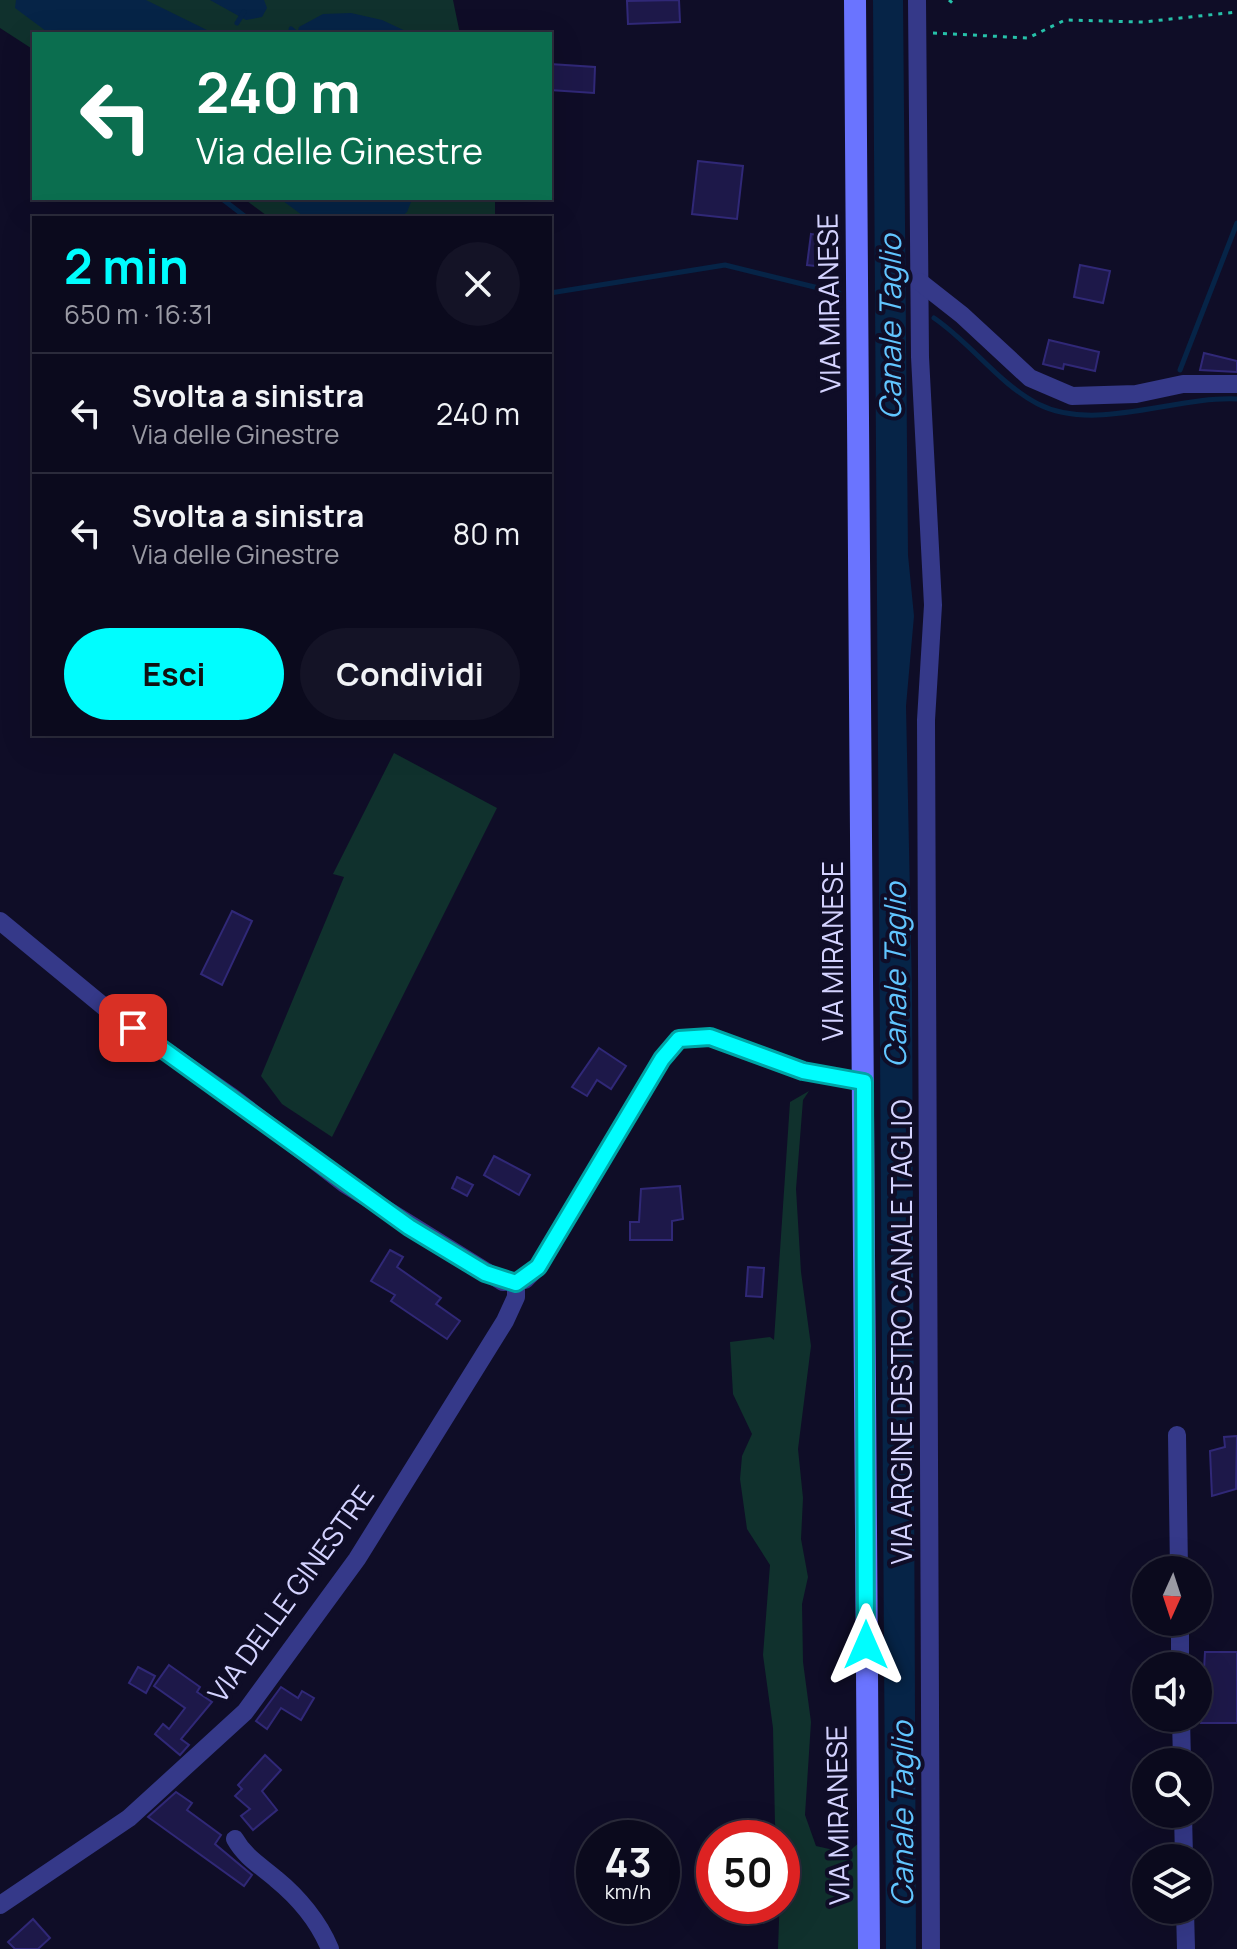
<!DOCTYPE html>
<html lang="it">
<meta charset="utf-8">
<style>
body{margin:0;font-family:Manrope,sans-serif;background:#141326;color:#f1f3f6;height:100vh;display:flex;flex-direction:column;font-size:30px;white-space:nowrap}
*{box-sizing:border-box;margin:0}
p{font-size:26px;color:#9a9aa4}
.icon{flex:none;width:44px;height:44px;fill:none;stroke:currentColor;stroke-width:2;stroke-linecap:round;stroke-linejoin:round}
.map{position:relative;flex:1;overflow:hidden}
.details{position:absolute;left:32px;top:216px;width:520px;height:520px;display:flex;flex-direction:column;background:#0b0a1d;border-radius:0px;box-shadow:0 8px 32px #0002,0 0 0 2px #2b2b3b}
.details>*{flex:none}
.hud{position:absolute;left:32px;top:32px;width:520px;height:168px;border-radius:0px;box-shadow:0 8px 32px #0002,0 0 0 2px #2b2b3b;background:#0b6e4f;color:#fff;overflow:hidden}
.needle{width:52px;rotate:183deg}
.fabs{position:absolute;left:1132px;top:1556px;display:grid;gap:16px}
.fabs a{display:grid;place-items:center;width:80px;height:80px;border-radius:50%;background:#0b0a1d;box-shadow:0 8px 32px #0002,0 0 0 2px #2b2b3b;font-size:40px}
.speed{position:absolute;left:576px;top:1820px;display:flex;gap:16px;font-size:40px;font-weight:700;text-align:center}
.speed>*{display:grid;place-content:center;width:104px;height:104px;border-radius:50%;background:#0b0a1d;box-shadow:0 8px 32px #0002,0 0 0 2px #2b2b3b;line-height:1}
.speed small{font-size:20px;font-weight:400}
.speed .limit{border:12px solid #d22;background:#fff;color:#111}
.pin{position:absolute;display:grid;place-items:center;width:68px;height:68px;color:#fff;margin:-34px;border-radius:16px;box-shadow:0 4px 12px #0006}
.me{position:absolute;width:88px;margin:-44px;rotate:0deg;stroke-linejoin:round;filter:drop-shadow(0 0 6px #0008)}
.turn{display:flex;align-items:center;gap:28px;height:168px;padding:0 32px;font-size:36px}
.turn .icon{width:104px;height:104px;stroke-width:2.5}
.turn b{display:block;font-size:56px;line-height:68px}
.round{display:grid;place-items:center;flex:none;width:84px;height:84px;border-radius:42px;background:#141326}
.headline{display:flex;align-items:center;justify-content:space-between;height:136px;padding:0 32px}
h1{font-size:48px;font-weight:700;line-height:60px;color:#00fdfe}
.button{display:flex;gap:16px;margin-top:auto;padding:16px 32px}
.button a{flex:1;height:92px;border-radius:48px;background:#00fdfe;color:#111;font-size:32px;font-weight:700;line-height:92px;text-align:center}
.button a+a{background:#141326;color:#f1f3f6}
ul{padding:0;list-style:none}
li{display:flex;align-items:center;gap:24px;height:120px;padding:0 32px;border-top:2px solid #2b2b3b}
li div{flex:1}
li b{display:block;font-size:30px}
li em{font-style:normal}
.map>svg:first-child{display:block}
.green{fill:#10312d}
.water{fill:#062447}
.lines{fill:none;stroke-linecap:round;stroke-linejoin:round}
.stream{stroke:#062447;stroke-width:5}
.building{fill:#1d1849;stroke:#302877;stroke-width:2}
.path{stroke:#26c1a9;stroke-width:3;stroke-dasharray:4 6;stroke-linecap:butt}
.minor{stroke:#353989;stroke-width:18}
.secondary{stroke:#6a74ff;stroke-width:22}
.route-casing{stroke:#00a4a5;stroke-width:20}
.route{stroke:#00fdfe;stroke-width:14}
.labels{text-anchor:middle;stroke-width:8;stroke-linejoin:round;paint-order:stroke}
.street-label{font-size:28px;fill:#d4d3ff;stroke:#0f0d27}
.water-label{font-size:30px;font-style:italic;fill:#61c5ff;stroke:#0f0d27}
</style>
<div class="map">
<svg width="1237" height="1949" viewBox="0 0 1237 1949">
<rect width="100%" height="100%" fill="#0f0d27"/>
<g class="green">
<polygon points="0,0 453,0 460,34 34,34 34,50 0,28"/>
<polygon points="243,198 495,198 495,218 270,218"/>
<polygon points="394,753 497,808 332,1137 282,1104 261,1076 344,877 333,874"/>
<polygon points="809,1091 803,1100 796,1189 801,1272 811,1346 798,1449 803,1498 801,1539 808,1577 802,1604 803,1662 811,1722 805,1815 816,1846 847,1853 860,1842 861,1949 778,1949 782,1838 779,1838 775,1824 773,1728 763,1655 770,1565 747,1529 740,1479 742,1456 752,1434 733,1394 730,1342 770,1337 774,1340 790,1102"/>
</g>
<g class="water">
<polygon points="16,0 146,0 215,34 50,34 15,8"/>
<polygon points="210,0 264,0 267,8 262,17 246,20"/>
<polygon points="873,0 903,0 908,555 914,616 906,706 912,990 916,1949 886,1949"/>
<polygon points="351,13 382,20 412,34 297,34 299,27 323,14"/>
<polygon points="279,198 407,198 411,202 407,212 400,218 306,218"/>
</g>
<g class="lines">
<g class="stream">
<polyline points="237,23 244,12"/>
<polyline points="291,29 297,34"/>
<polyline points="221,198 247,218"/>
<polyline points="550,293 725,265 839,293"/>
<path d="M934 318C971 343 999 384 1038 404 1095 433 1175 396 1237 399"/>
<polyline points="1180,370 1237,223"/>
</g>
</g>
<g class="building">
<polygon points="679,0 680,22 628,24 627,1"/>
<polygon points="550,64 595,67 594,93 550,90"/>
<polygon points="698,161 743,166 737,219 692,214"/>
<polygon points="811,234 828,237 825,267 807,265"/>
<polygon points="1080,265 1110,271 1103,303 1074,297"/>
<polygon points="1049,340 1099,352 1095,371 1064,364 1063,369 1043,364"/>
<polygon points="1204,353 1237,361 1237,372 1200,370"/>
<polygon points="232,911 252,921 222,985 201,974"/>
<polygon points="599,1048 626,1066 611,1089 597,1080 587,1096 572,1087"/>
<polygon points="494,1156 530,1175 519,1195 484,1175"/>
<polygon points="457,1177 473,1185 467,1196 452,1188"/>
<polygon points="680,1186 683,1219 672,1221 672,1240 630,1240 630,1222 639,1222 641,1189"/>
<polygon points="390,1250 403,1257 397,1267 441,1298 436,1304 460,1321 447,1339 391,1301 395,1295 371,1281"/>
<polygon points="748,1267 764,1268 762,1297 746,1296"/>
<polygon points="1237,1436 1236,1489 1212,1496 1210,1451 1225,1447 1224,1437"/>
<polygon points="1205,1652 1237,1652 1237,1723 1201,1723"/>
<polygon points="169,1665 200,1687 197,1692 212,1702 181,1739 189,1745 180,1755 155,1734 163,1724 169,1729 185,1708 154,1686"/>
<polygon points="138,1667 155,1676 146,1693 129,1683"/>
<polygon points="281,1687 298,1698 302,1691 314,1698 301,1720 281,1708 267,1729 256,1721"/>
<polygon points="265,1755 281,1770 262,1791 277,1810 253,1830 241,1816 250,1809 235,1796 242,1789 238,1785"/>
<polygon points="176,1792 192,1803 187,1810 221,1835 215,1844 252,1875 244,1886 148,1817"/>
<polygon points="33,1919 50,1938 38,1949 15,1949 8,1942"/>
</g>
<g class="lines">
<g class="path">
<polyline points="949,0 955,5"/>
<polyline points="933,33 1028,38 1065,20 1143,22 1237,12"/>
</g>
<g class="minor">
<polyline points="917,0 920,357 933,605 926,720 931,1949"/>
<polyline points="920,282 962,315 1030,378 1072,396 1136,394 1183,384 1237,384"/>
<polyline points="0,921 114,1015 232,1097 345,1184 503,1282 525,1280 538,1267 662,1059 679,1039 710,1037 803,1071 864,1082"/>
<polyline points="1177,1435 1179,1570"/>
<polyline points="1180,1622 1180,1666"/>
<polyline points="1181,1718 1182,1762"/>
<polyline points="1183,1814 1184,1858"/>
<path d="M235 1839C245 1857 261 1866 276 1879 298 1897 319 1922 330 1949"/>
<polyline points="0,1905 129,1818 245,1712 357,1559 505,1321 516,1297 516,1283"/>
<polyline points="1185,1910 1186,1949"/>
</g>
<polyline class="secondary" points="855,0 869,1949"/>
</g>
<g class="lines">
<g class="route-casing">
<polyline id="route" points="133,1028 409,1227 485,1273 516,1283 538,1267 662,1059 679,1039 710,1037 803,1071 864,1082 866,1645"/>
</g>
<use href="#route" class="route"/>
</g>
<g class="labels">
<g class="street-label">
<text transform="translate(829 303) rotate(-91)" y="10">VIA MIRANESE</text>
<text transform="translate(833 951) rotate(-90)" y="10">VIA MIRANESE</text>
<text transform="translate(902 1332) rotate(-90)" y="10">VIA ARGINE DESTRO CANALE TAGLIO</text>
<text transform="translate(291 1594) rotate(-54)" y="10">VIA DELLE GINESTRE</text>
<text transform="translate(838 1815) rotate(-91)" y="10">VIA MIRANESE</text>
</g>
<g class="water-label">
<text transform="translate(891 327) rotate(-90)" y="10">Canale Taglio</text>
<text transform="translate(896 975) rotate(-90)" y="10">Canale Taglio</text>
<text transform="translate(903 1814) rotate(-90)" y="10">Canale Taglio</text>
</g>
</g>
</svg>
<div class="fabs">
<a><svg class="needle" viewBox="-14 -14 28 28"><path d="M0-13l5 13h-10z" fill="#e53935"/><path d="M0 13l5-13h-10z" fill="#9a9aa4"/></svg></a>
<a><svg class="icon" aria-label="sound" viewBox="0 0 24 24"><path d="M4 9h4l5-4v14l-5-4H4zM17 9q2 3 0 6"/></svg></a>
<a><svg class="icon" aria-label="search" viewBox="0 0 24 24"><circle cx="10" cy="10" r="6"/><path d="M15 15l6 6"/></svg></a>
<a><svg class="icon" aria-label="layers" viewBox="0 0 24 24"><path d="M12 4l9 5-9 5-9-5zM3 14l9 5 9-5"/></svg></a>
</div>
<div class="speed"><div>43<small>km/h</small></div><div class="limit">50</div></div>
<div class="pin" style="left:133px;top:1028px;background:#d93025"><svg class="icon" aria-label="arrive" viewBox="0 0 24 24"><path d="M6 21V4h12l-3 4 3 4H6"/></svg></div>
<svg class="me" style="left:866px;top:1645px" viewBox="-20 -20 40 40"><path d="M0-17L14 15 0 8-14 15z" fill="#00fdfe" stroke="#fff" stroke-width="4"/></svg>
<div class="hud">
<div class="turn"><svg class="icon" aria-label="left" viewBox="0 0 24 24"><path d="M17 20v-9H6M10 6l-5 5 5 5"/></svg><div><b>240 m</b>Via delle Ginestre</div></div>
</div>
<section class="details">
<div class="headline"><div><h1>2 min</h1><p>650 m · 16:31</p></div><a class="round"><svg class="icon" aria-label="close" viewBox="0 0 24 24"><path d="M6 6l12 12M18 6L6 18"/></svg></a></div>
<ul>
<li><svg class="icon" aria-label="left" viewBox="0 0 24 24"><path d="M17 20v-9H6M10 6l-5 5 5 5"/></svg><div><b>Svolta a sinistra</b><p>Via delle Ginestre</p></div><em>240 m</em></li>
<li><svg class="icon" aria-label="left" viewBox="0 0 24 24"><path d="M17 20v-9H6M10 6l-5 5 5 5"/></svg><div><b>Svolta a sinistra</b><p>Via delle Ginestre</p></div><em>80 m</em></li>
</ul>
<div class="button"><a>Esci</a><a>Condividi</a></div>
</section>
</div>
